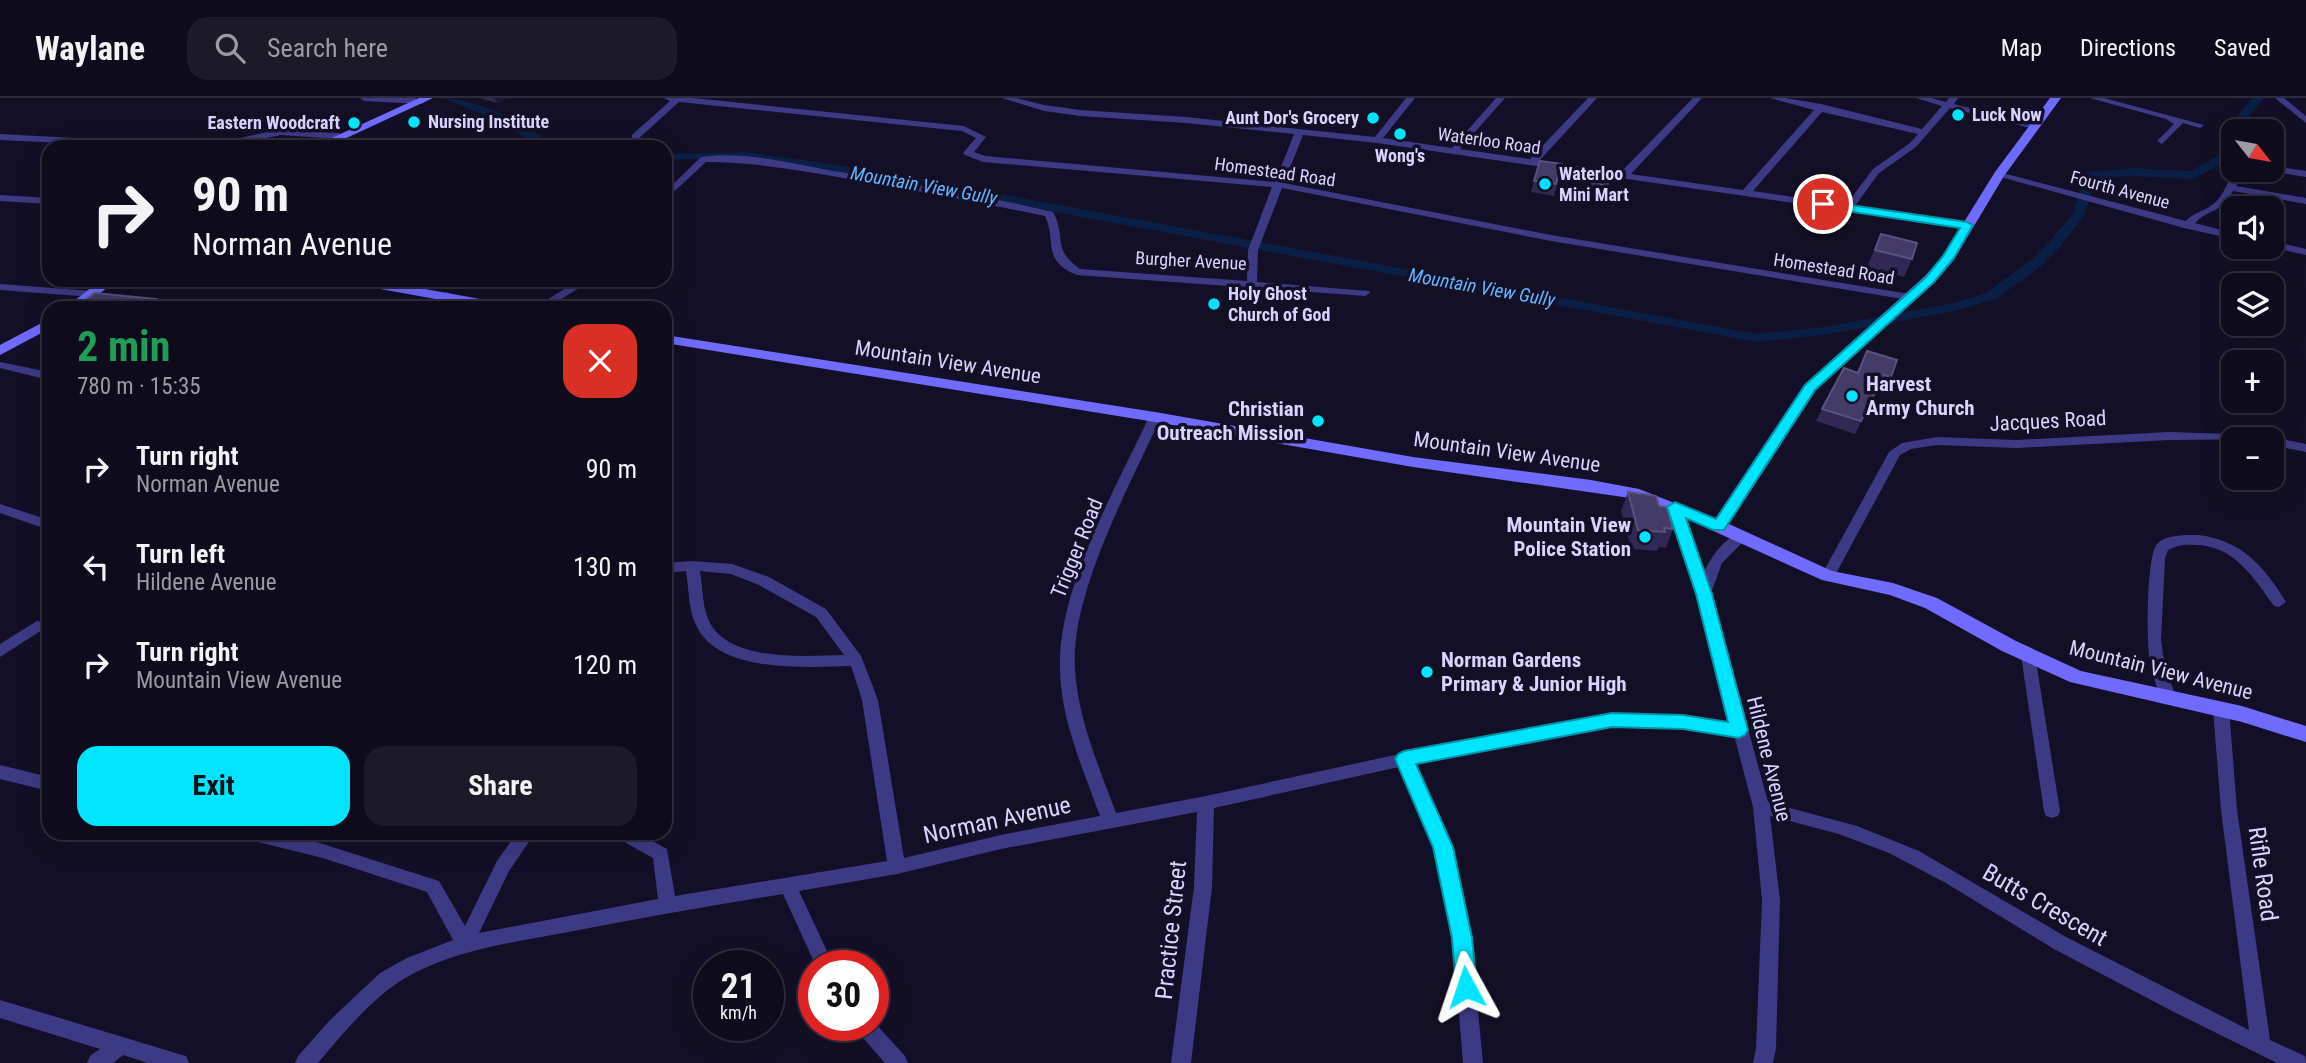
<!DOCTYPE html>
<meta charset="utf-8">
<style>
body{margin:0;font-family:"Roboto Condensed",sans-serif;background:#1c1929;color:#f1f3f6;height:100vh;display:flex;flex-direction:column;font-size:26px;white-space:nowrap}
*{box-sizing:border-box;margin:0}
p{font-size:23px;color:#9b9ba3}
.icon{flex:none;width:38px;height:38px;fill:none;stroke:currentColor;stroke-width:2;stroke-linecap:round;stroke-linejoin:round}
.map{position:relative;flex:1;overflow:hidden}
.drawer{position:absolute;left:42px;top:203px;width:630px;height:539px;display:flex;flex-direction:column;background:#0e0b1c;border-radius:21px;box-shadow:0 7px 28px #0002,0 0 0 2px #2e2b3b}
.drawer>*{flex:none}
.banner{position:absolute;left:42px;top:42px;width:630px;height:147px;border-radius:21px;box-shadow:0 7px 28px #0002,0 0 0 2px #2e2b3b;background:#0e0b1c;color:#f1f3f6;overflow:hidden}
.needle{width:46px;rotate:121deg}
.tools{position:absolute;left:2221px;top:21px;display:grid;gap:14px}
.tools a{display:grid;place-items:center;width:63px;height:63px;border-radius:14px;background:#0e0b1c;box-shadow:0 7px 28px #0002,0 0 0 2px #2e2b3b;font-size:35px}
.speed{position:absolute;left:693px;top:852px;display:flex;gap:14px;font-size:35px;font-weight:700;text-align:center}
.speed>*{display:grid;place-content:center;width:91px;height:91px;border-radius:50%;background:#0e0b1c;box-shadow:0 7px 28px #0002,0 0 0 2px #2e2b3b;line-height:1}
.speed small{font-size:18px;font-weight:400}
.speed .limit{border:10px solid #d22;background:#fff;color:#111}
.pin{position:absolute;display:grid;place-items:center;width:60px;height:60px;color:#fff;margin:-30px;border:4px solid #fff;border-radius:50%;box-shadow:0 2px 7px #0007}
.me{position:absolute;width:77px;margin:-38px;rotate:355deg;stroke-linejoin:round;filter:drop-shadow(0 0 5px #0008)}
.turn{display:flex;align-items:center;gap:24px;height:147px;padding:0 35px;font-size:32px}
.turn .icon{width:91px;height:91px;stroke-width:2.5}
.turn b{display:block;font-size:49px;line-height:60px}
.round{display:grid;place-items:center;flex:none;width:74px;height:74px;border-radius:21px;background:#1c1929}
.overview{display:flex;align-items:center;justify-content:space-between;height:119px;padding:0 35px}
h1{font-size:42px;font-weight:700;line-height:52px;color:#1e9e55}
.primary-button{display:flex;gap:14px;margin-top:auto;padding:14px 35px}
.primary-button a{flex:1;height:80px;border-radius:21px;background:#00e5ff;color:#111;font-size:28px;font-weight:700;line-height:80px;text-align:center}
.primary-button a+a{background:#1c1929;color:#f1f3f6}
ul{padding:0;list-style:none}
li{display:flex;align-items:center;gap:21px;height:98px;padding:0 35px}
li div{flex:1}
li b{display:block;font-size:26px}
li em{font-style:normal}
header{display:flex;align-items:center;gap:42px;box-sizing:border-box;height:98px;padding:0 35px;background:#0e0b1c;border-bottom:2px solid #2e2b3b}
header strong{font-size:33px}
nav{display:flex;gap:38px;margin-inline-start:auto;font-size:24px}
.search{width:490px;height:63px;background:#1c1929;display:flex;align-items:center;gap:18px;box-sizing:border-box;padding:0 24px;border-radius:21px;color:#9b9ba3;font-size:26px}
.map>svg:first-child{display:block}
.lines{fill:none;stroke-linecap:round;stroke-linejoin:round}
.canal{fill:#0a1f44;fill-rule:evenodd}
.street{fill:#3d3a85;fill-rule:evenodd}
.secondary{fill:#6f6bff;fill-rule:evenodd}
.wall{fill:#312854}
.shaded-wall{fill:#1d163a}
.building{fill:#433a66;stroke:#5a527e;stroke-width:2}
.route{fill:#00e5ff;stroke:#0095a6;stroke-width:2}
.poi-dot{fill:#00e5ff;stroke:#130f26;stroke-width:2.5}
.labels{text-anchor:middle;stroke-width:7;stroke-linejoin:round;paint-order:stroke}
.far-poi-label{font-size:18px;font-weight:bold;fill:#d9d4ff;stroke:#130f26;text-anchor:start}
.far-street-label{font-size:18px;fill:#d9d4ff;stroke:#130f26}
.far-water-label{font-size:19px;font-style:italic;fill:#62b6ff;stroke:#130f26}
.street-label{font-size:21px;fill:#d9d4ff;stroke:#130f26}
.poi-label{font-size:21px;font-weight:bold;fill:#d9d4ff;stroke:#130f26;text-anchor:start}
.near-street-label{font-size:24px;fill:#d9d4ff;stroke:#130f26}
</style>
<header>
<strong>Waylane</strong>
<div class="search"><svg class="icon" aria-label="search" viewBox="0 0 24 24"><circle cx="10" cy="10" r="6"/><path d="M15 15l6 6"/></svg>Search here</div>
<nav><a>Map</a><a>Directions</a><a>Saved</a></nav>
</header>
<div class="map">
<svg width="2306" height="965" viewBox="0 0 2306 965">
<rect width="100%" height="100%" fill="#130f26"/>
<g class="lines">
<g class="canal">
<path d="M443 0C475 0 530 26 554 49H540L501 24Z"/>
<polygon points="2253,0 2264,0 2249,18 2249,33 2239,33 2237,18"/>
<polygon points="2233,49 2233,59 2229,62 2193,81 2133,78 2096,80 2084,118 2060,149 2041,168 1996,201 1955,213 1824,237 1757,244 865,79 746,60 665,62 665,56 746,54 865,71 1757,236 1824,229 1953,205 1986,195 2031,162 2050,143 2072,117 2087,74 2133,70 2191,73"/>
</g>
<g class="street">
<polygon points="360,0 414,0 426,3 422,6 364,3"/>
<path d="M664 0H693L964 28 986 39 974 54 985 58 1275 84 1294 36 1186 25 1080 18 1044 13 1002 0H1016L1044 7 1080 12 1186 19 1375 39 1406 0H1415L1383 40 1452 50 1496 0H1505L1460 51 1530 61 1588 0H1597L1539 63 1621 74 1693 0H1702L1631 76 1743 92 1814 12 1770 0H1785L1821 6 1922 31 1942 8 1916 0H1931L1946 4 1949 0H1958L1954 6 2038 28 2034 31 1950 10 1916 49 1879 75 1855 108 1971 125V129L1967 130 1377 45 1303 37 1284 85 1551 137 1909 196 1914 199 1909 202 1551 143 1282 90 1258 152 1257 184 1369 193 1370 195 1365 198 1077 177C1041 163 1057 143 1045 118 984 105 922 94 861 83 809 74 758 64 706 64L665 102V94L701 59C743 52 797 67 840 74 911 86 982 97 1053 114 1067 140 1051 150 1080 171L1247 183 1248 152 1272 89 983 64 965 57 963 55 976 40 962 33 679 4 638 41H632V37L670 3ZM1822 14 1918 36 1910 45 1873 71 1846 107 1753 93Z"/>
<polygon points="2090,0 2104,0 2204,27 2200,30 2183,25 2162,46 2157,43 2174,26 2166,21"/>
<polygon points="2275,0 2284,0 2306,18 2306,25"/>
<polygon points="281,31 339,35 344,38 339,41 281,37 224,49 148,49 0,42 0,36 208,47"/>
<polygon points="2272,68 2306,73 2306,79 2269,73"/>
<path d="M2234 72H2244L2236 88 2306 100V106L2233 93C2220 117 2209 110 2195 125L2233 135V141L2184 130 1994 77 1999 74 2186 123C2194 114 2203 114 2212 107 2224 99 2227 84 2234 72Z"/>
<polygon points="0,97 49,100 49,106 0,103"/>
<polygon points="2272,143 2306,151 2306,157 2271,149"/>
<polygon points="579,182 592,182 547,210 534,210"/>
<polygon points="0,186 92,193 97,196 92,199 0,192"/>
<polygon points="447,194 452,197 443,210 433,210 443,195"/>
<polygon points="0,264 49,274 49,282 0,270"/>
<path d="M1155 315 1161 319C1130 387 1070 496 1075 571 1078 621 1099 669 1116 715L1206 698 1404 655 1612 616 1683 618 1731 625 1697 496 1668 409 1675 405 1682 409 1704 474C1712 458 1723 441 1741 434L1748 439 1722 465 1711 495 1768 704 1857 728 1919 753 2066 839 2249 932 2221 712 2213 611 2216 607 2221 605 2226 607 2229 611 2237 712 2270 942 2305 958 2306 965H2277L2172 913 2054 851 1944 784 1889 755 1839 736 1770 718 1780 802 1776 950 1773 965H1753L1756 950 1762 802 1753 709 1734 637 1683 630 1612 628 1414 666 1451 749 1471 840 1483 965H1463L1453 840 1435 749 1399 669 1214 710 1212 789 1191 965H1171L1194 789 1197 714 1001 751 897 776 799 793 834 868H816L783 796C709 808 636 821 563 835 506 846 446 853 396 886 370 903 338 941 318 965H295L298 958 330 922 380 875 407 860 453 842 427 794 323 760 250 742 244 740 242 735H279L323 746 439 783 465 828 497 763 517 735H535L509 773 479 835 658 801 653 760 617 740 615 735H638L667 751 675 798 887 763 862 602 851 568C806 569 718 576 696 527 688 511 689 490 686 473L665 475V465L692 463 732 466 769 479 826 511 861 558 878 602 904 760 1001 737 1100 718C1083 671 1060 620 1060 569 1058 490 1116 390 1149 319ZM700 473 731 476 759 487 816 519 844 557C806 558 734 564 711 527 702 512 703 490 700 473Z"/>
<polygon points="2169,334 2261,337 2267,341 2272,339 2306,346 2306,354 2272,347 2272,341 2169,342 2016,350 1937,347 1911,351 1900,357 1833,481 1823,481 1821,478 1889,354 1902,345 1937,339 2016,342"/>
<polygon points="0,406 49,422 49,432 0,415"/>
<path d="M2199 437C2242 443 2264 468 2286 504L2279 509 2274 508C2253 479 2234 447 2195 447 2185 446 2177 447 2168 452L2165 460 2161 542 2165 570 2177 601 2174 605H2164L2161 601C2158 591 2153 580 2151 570 2146 552 2146 458 2157 446 2166 436 2187 437 2199 437Z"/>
<polygon points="37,523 42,524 44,528 42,532 0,559 0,546"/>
<polygon points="2028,551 2033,553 2035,557 2060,713 2058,718 2052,720 2046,718 2044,713 2021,557 2023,553"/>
<polygon points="0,667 49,679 49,693 0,681"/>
<polygon points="0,902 179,956 186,958 189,965 148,965 123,957 113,965 87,965 90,958 100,951 0,920"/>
<polygon points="873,923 905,958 908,965 885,965 858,934 856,928 873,928"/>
</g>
<g class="secondary">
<polygon points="419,0 433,0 327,49 312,49"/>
<polygon points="2050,0 2061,0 2004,78 1953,163 1935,184 1816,292 1729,426 1832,473 1893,485 1937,500 2016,543 2081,573 2242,608 2306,628 2306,644 2242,624 2070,584 2002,553 1925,510 1890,497 1822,482 1669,413 1630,400 1413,369 1155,324 665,245 665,237 1155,314 1413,359 1591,382 1639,391 1715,421 1805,286 1925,178 1943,158 1995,74"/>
<polygon points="101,182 117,182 81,210 65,210"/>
<polygon points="346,182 375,182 508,206 515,210 485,210 353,186"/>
<polygon points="49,221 49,231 0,257 0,247"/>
</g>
</g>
<g class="wall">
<polygon points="479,0 507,0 497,5"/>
<polygon points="1562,66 1554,98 1531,94 1534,83"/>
<polygon points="1590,84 1609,86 1604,99 1587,96"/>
<polygon points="1881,136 1912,161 1904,179 1867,169"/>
<polygon points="62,182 98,182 87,189 66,188"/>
<polygon points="156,201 162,210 80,210 78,207"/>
<polygon points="1867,253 1891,279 1885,292 1878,290 1855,336 1816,323 1822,311 1857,275"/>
<polygon points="1628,394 1659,408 1673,431 1666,450 1659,449 1657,453 1631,451 1621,413"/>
</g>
<g class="shaded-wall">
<polygon points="495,0 507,0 497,5"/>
<polygon points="82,182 98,182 87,189"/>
<polygon points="156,201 162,210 145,210"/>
</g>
<g class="building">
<polygon points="1540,63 1562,66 1556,86 1534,83"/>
<polygon points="1595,72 1612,75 1607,88 1590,84"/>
<polygon points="1881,136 1917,145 1912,161 1875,152"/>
<polygon points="95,195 156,201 145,210 109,210 78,207"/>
<polygon points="1867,253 1897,262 1891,279 1884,277 1861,323 1822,311 1844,270 1858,275"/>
<polygon points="1628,394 1656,398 1659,408 1667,409 1673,431 1664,430 1665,434 1638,432"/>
</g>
<polygon class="route" points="1823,103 1967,124 1973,127 1954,160 1934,184 1815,292 1724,432 1713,432 1686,420 1712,496 1748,632 1745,637 1739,640 1683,631 1612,629 1416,666 1453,749 1472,840 1477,889 1474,896 1466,899 1459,896 1456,889 1452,840 1433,749 1395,661 1398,656 1404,653 1612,615 1683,617 1728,624 1696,496 1667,409 1675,404 1716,421 1805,287 1926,179 1943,158 1960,130 1819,109 1819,104"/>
<g class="poi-dot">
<circle cx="1958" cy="17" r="7"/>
<circle cx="1373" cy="20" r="7"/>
<circle cx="414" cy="24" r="7"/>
<circle cx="354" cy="25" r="7"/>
<circle cx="1400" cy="36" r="7"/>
<circle cx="1545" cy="86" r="7"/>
<circle cx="1214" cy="206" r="7"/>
<circle cx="1852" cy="298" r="7"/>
<circle cx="1318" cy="323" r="7"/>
<circle cx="1645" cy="439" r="7"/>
<circle cx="1427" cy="574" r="7"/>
</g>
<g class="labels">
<g class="far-poi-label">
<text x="1972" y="23">Luck Now</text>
<text x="1359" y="26" text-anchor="end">Aunt Dor's Grocery</text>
<text x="428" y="30">Nursing Institute</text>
<text x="340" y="31" text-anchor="end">Eastern Woodcraft</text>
<text x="1400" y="64" text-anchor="middle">Wong's</text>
<text x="1559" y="82">Waterloo<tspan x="1559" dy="21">Mini Mart</tspan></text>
<text x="1228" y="202">Holy Ghost<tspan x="1228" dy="21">Church of God</tspan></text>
</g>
<g class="far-street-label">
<text transform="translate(1489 43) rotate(8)" y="6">Waterloo Road</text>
<text transform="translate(1275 74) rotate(8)" y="6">Homestead Road</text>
<text transform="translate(2120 92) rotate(15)" y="6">Fourth Avenue</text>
<text transform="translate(1191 163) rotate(3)" y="6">Burgher Avenue</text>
<text transform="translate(1834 171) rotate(9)" y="6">Homestead Road</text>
</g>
<g class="far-water-label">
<text transform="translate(924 87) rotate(10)" y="7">Mountain View Gully</text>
<text transform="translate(1482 189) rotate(10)" y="7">Mountain View Gully</text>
</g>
<g class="street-label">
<text transform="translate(948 264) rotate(9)" y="7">Mountain View Avenue</text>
<text transform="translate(2048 323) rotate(-3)" y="7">Jacques Road</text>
<text transform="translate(1507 354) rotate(8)" y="7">Mountain View Avenue</text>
<text transform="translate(1077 450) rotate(-68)" y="7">Trigger Road</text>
<text transform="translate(2161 572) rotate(14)" y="7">Mountain View Avenue</text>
<text transform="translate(1769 661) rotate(76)" y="7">Hildene Avenue</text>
</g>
<g class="poi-label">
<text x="1866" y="293">Harvest<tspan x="1866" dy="24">Army Church</tspan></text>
<text x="1304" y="318" text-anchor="end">Christian<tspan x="1304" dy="24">Outreach Mission</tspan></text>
<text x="1631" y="434" text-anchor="end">Mountain View<tspan x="1631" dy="24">Police Station</tspan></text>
<text x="1441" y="569">Norman Gardens<tspan x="1441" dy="24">Primary &amp; Junior High</tspan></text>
</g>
<g class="near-street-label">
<text transform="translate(997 722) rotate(-12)" y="8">Norman Avenue</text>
<text transform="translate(2263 776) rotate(82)" y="8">Rifle Road</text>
<text transform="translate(2045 807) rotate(30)" y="8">Butts Crescent</text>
<text transform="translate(1171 832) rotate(-84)" y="8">Practice Street</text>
</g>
</g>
</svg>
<div class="tools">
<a><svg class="needle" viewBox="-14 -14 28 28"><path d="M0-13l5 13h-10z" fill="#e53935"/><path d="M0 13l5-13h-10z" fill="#9b9ba3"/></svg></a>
<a><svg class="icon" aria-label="sound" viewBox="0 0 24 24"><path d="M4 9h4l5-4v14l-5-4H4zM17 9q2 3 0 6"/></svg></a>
<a><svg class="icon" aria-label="layers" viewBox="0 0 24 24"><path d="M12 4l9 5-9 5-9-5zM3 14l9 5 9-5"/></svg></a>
<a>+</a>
<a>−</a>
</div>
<div class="speed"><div>21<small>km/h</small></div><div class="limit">30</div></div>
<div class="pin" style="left:1823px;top:106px;background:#d93025"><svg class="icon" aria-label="arrive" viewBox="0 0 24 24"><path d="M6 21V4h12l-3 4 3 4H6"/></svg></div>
<svg class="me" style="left:1466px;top:889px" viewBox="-20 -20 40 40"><path d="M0-17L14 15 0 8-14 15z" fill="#00e5ff" stroke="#fff" stroke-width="4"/></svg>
<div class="banner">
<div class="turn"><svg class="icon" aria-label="right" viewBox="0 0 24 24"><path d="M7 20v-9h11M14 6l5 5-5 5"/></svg><div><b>90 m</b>Norman Avenue</div></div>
</div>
<section class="drawer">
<div class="overview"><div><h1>2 min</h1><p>780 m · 15:35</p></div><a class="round" style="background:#d93025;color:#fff"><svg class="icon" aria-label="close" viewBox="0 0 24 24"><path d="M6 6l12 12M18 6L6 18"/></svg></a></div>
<ul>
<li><svg class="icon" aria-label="right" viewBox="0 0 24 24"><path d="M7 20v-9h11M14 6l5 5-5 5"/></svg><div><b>Turn right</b><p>Norman Avenue</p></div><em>90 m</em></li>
<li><svg class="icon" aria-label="left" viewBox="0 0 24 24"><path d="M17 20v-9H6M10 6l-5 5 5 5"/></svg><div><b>Turn left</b><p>Hildene Avenue</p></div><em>130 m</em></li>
<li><svg class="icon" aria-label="right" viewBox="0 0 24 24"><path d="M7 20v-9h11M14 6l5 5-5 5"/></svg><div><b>Turn right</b><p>Mountain View Avenue</p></div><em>120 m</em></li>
</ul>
<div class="primary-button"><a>Exit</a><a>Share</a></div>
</section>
</div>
